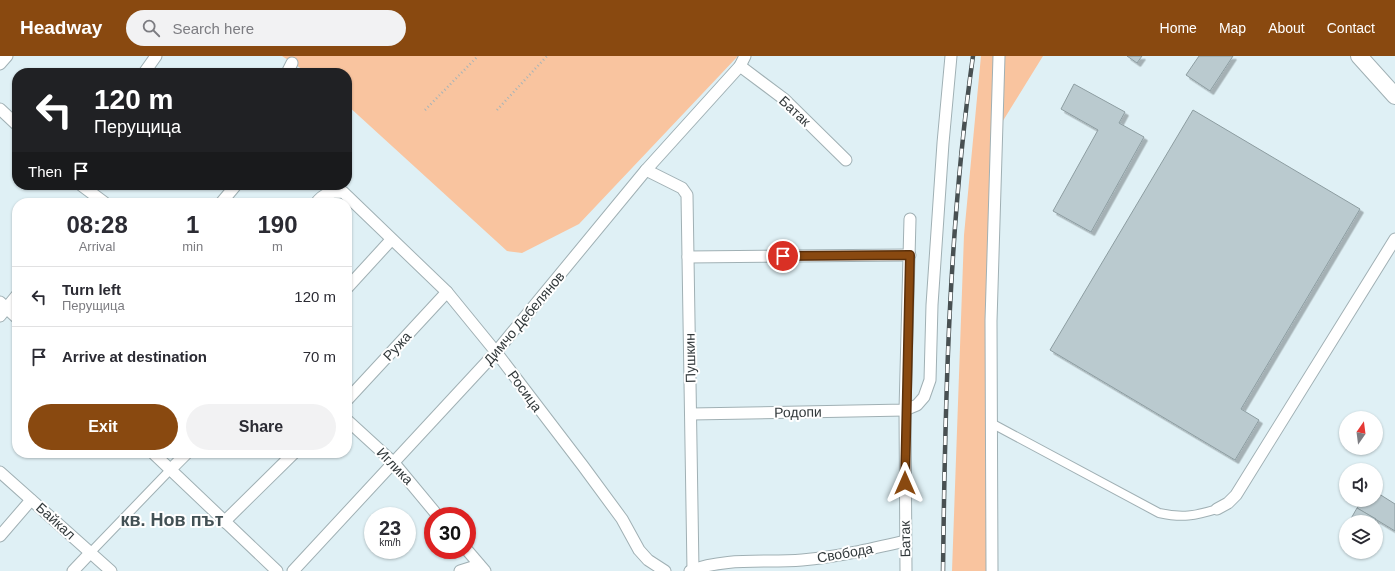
<!DOCTYPE html>
<meta charset="utf-8">
<style>
body{margin:0;font-family:Helvetica,sans-serif;background:#f2f2f3;color:#2b2b33;height:100vh;display:flex;flex-direction:column;font-size:15px;white-space:nowrap}
*{box-sizing:border-box;margin:0}
p{font-size:13px;color:#7c7c81}
.icon{flex:none;width:22px;height:22px;fill:none;stroke:currentColor;stroke-width:2;stroke-linecap:round;stroke-linejoin:round}
.map{position:relative;flex:1;overflow:hidden}
.panel{position:absolute;left:12px;top:142px;width:340px;height:260px;display:flex;flex-direction:column;background:#fff;border-radius:16px;box-shadow:0 1px 3px #0004}
.panel>*{flex:none}
.top-card{position:absolute;left:12px;top:12px;width:340px;height:122px;border-radius:16px;box-shadow:0 1px 3px #0004;background:#202124;color:#fff;overflow:hidden}
.needle{width:26px;rotate:14deg}
.controls{position:absolute;left:1339px;top:355px;display:grid;gap:8px}
.controls a{display:grid;place-items:center;width:44px;height:44px;border-radius:50%;background:#fff;box-shadow:0 1px 3px #0004;font-size:20px}
.speed{position:absolute;left:364px;top:451px;display:flex;gap:8px;font-size:20px;font-weight:700;text-align:center}
.speed>*{display:grid;place-content:center;width:52px;height:52px;border-radius:50%;background:#fff;box-shadow:0 1px 3px #0004;line-height:1}
.speed small{font-size:10px;font-weight:400}
.speed .limit{border:6px solid #d22;background:#fff;color:#111}
.pin{position:absolute;display:grid;place-items:center;width:34px;height:34px;color:#fff;margin:-17px;border:2px solid #fff;border-radius:50%;box-shadow:0 1px 4px #0007}
.me{position:absolute;width:44px;margin:-22px;rotate:0deg;stroke-linejoin:round;filter:drop-shadow(0 0 3px #0008)}
.turn{display:flex;align-items:center;gap:14px;height:84px;padding:0 16px;font-size:18px}
.turn .icon{width:52px;height:52px;stroke-width:2.5}
.turn b{display:block;font-size:28px;line-height:34px}
.then{display:flex;align-items:center;height:38px;padding:0 16px;background:#0003;gap:8px;font-size:15px}
.eta{display:flex;justify-content:space-evenly;align-items:center;height:68px;text-align:center}
.eta b{font-size:24px;font-weight:700;line-height:28px}
.button{display:flex;gap:8px;margin-top:auto;padding:8px 16px}
.button a{flex:1;height:46px;border-radius:24px;background:#894910;color:#fff;font-size:16px;font-weight:700;line-height:46px;text-align:center}
.button a+a{background:#f2f2f3;color:#2b2b33}
ul{padding:0;list-style:none}
li{display:flex;align-items:center;gap:12px;height:60px;padding:0 16px;border-top:1px solid #e1e1e2}
li div{flex:1}
li b{display:block;font-size:15px}
li em{font-style:normal}
header{display:flex;align-items:center;gap:24px;box-sizing:border-box;height:56px;padding:0 20px;background:#894910;color:#fff}
header strong{font-size:19px}
nav{display:flex;gap:22px;margin-inline-start:auto;font-size:14px}
.search{width:280px;height:36px;background:#f2f2f3;display:flex;align-items:center;gap:10px;box-sizing:border-box;padding:0 14px;border-radius:22px;color:#7c7c81;font-size:15px}
.map>svg:first-child{display:block}
.green{fill:#f9c49f}
.building{fill:#bacacf;stroke:#8d9da1;filter:url(#shadow)}
.lines{fill:none;stroke-linecap:round;stroke-linejoin:round}
.pedestrian-casing{stroke:#a0b0b4;stroke-width:10}
.minor-casing{stroke:#a0b0b4;stroke-width:13}
.secondary-casing{stroke:#a0b0b4;stroke-width:18}
.path{stroke:#a6b4b8;stroke-width:2.5;stroke-dasharray:1 3;stroke-linecap:butt}
.pedestrian{stroke:#fff;stroke-width:8}
.minor{stroke:#fff;stroke-width:11}
.secondary{stroke:#fff;stroke-width:16}
.rail-casing{stroke:#485052;stroke-width:4.5}
.rail{stroke:#fff;stroke-width:3;stroke-dasharray:9;stroke-linecap:butt}
.route-casing{stroke:#592f0a;stroke-width:10}
.route{stroke:#894910;stroke-width:7}
.labels{text-anchor:middle;stroke-width:4;stroke-linejoin:round;paint-order:stroke}
.street-label{font-size:14px;fill:#32393b;stroke:#fff}
.district-label{font-size:18px;font-weight:bold;fill:#435155;stroke:#fff}
</style>
<header>
<strong>Headway</strong>
<div class="search"><svg class="icon" aria-label="search" viewBox="0 0 24 24"><circle cx="10" cy="10" r="6"/><path d="M15 15l6 6"/></svg>Search here</div>
<nav><a>Home</a><a>Map</a><a>About</a><a>Contact</a></nav>
</header>
<div class="map">
<svg width="1395" height="515" viewBox="0 0 1395 515">
<defs>
<filter id="shadow"><feDropShadow dx="3.5" dy="3.5" stdDeviation="0" flood-color="#0004"/></filter>
</defs>
<rect width="100%" height="100%" fill="#dff0f5"/>
<g class="green">
<polygon points="282,0 738,0 579,168 522,197 507,195 347,49 347,17 308,17"/>
<polygon points="981,0 1043,0 996,76 992,515 952,515 964,179"/>
</g>
<g class="building">
<polygon points="1127,0 1142,0 1137,7"/>
<polygon points="1199,0 1233,0 1210,35 1186,19"/>
<polygon points="1074,28 1125,56 1119,67 1144,81 1091,176 1053,155 1098,74 1061,53"/>
<polygon points="1193,54 1360,153 1241,353 1259,364 1235,404 1050,294"/>
<polygon points="1376,436 1395,448 1395,475 1357,452 1363,444 1376,444"/>
<polygon points="1357,452 1376,463 1374,466 1349,466"/>
</g>
<g class="lines">
<g class="pedestrian-casing">
<g id="pedestrian">
<path d="M991 367 1159 457C1182 462 1195 460 1217 453"/>
<polyline points="91,496 170,414"/>
</g>
</g>
<g class="minor-casing">
<g id="minor">
<polyline points="0,8 7,0"/>
<polyline points="740,10 784,43 846,104"/>
<polyline points="144,17 156,0"/>
<polyline points="287,17 292,7"/>
<polyline points="0,53 17,69"/>
<polyline points="646,114 682,132 687,139 693,514"/>
<polyline points="81,129 105,147"/>
<polyline points="221,147 236,129"/>
<path d="M316 147C324 137 330 136 343 136L447 236 496 296 583 410 622 463 639 494 648 504 665 515"/>
<polyline points="688,201 910,199"/>
<polyline points="347,232 391,184"/>
<polyline points="0,246 17,262"/>
<polyline points="0,260 17,239"/>
<polyline points="347,344 447,236"/>
<polyline points="691,358 905,354 917,349 924,341 930,324 932,249 943,87 951,0"/>
<polyline points="347,364 394,407 438,460"/>
<polyline points="153,397 277,515"/>
<polyline points="170,414 187,397"/>
<polyline points="0,416 111,515"/>
<polyline points="1217,453 1228,447 1236,439 1395,183"/>
<polyline points="224,466 294,397"/>
<polyline points="0,480 31,444"/>
<polyline points="467,494 485,515"/>
<polyline points="73,515 91,496"/>
<polyline points="293,515 496,296 646,114 740,10 745,0"/>
<polyline points="460,515 479,509"/>
<path d="M690 515C725 501 766 507 802 504 837 501 871 493 905 485"/>
<polyline points="906,515 905,354 910,163"/>
<polyline points="992,515 991,265 999,0"/>
</g>
</g>
<g class="secondary-casing">
<polyline id="secondary" points="1359,0 1395,40"/>
</g>
<g class="path">
<polyline points="425,54 478,0"/>
<polyline points="497,54 547,0"/>
</g>
<use href="#pedestrian" class="pedestrian"/>
<use href="#minor" class="minor"/>
<use href="#secondary" class="secondary"/>
<g class="rail-casing">
<path id="rail" d="M943 515C945 343 949 170 973 0"/>
</g>
<use href="#rail" class="rail"/>
</g>
<g class="lines">
<g class="route-casing">
<polyline id="route" points="783,200 910,199 905,427"/>
</g>
<use href="#route" class="route"/>
</g>
<g class="labels">
<g class="street-label">
<text transform="translate(795 55) rotate(43)" y="5">Батак</text>
<text transform="translate(524 262) rotate(-50)" y="5">Димчо Дебелянов</text>
<text transform="translate(397 290) rotate(-47)" y="5">Ружа</text>
<text transform="translate(690 302) rotate(-91)" y="5">Пушкин</text>
<text transform="translate(525 335) rotate(54)" y="5">Росица</text>
<text transform="translate(798 356) rotate(-1)" y="5">Родопи</text>
<text transform="translate(395 410) rotate(46)" y="5">Иглика</text>
<text transform="translate(56 465) rotate(42)" y="5">Байкал</text>
<text transform="translate(905 483) rotate(-91)" y="5">Батак</text>
<text transform="translate(845 497) rotate(-10)" y="5">Свобода</text>
</g>
<g class="district-label">
<text x="172" y="470">кв. Нов път</text>
</g>
</g>
</svg>
<div class="controls">
<a><svg class="needle" viewBox="-14 -14 28 28"><path d="M0-13l5 13h-10z" fill="#e53935"/><path d="M0 13l5-13h-10z" fill="#7c7c81"/></svg></a>
<a><svg class="icon" aria-label="sound" viewBox="0 0 24 24"><path d="M4 9h4l5-4v14l-5-4H4zM17 9q2 3 0 6"/></svg></a>
<a><svg class="icon" aria-label="layers" viewBox="0 0 24 24"><path d="M12 4l9 5-9 5-9-5zM3 14l9 5 9-5"/></svg></a>
</div>
<div class="speed"><div>23<small>km/h</small></div><div class="limit">30</div></div>
<div class="pin" style="left:783px;top:200px;background:#d93025"><svg class="icon" aria-label="arrive" viewBox="0 0 24 24"><path d="M6 21V4h12l-3 4 3 4H6"/></svg></div>
<svg class="me" style="left:905px;top:427px" viewBox="-20 -20 40 40"><path d="M0-17L14 15 0 8-14 15z" fill="#894910" stroke="#fff" stroke-width="4"/></svg>
<div class="top-card">
<div class="turn"><svg class="icon" aria-label="left" viewBox="0 0 24 24"><path d="M17 20v-9H6M10 6l-5 5 5 5"/></svg><div><b>120 m</b>Перущица</div></div>
<div class="then">Then<svg class="icon" aria-label="arrive" viewBox="0 0 24 24"><path d="M6 21V4h12l-3 4 3 4H6"/></svg></div>
</div>
<section class="panel">
<div class="eta">
<div><b>08:28</b><p>Arrival</p></div>
<div><b>1</b><p>min</p></div>
<div><b>190</b><p>m</p></div>
</div>
<ul>
<li><svg class="icon" aria-label="left" viewBox="0 0 24 24"><path d="M17 20v-9H6M10 6l-5 5 5 5"/></svg><div><b>Turn left</b><p>Перущица</p></div><em>120 m</em></li>
<li><svg class="icon" aria-label="arrive" viewBox="0 0 24 24"><path d="M6 21V4h12l-3 4 3 4H6"/></svg><div><b>Arrive at destination</b></div><em>70 m</em></li>
</ul>
<div class="button"><a>Exit</a><a>Share</a></div>
</section>
</div>
